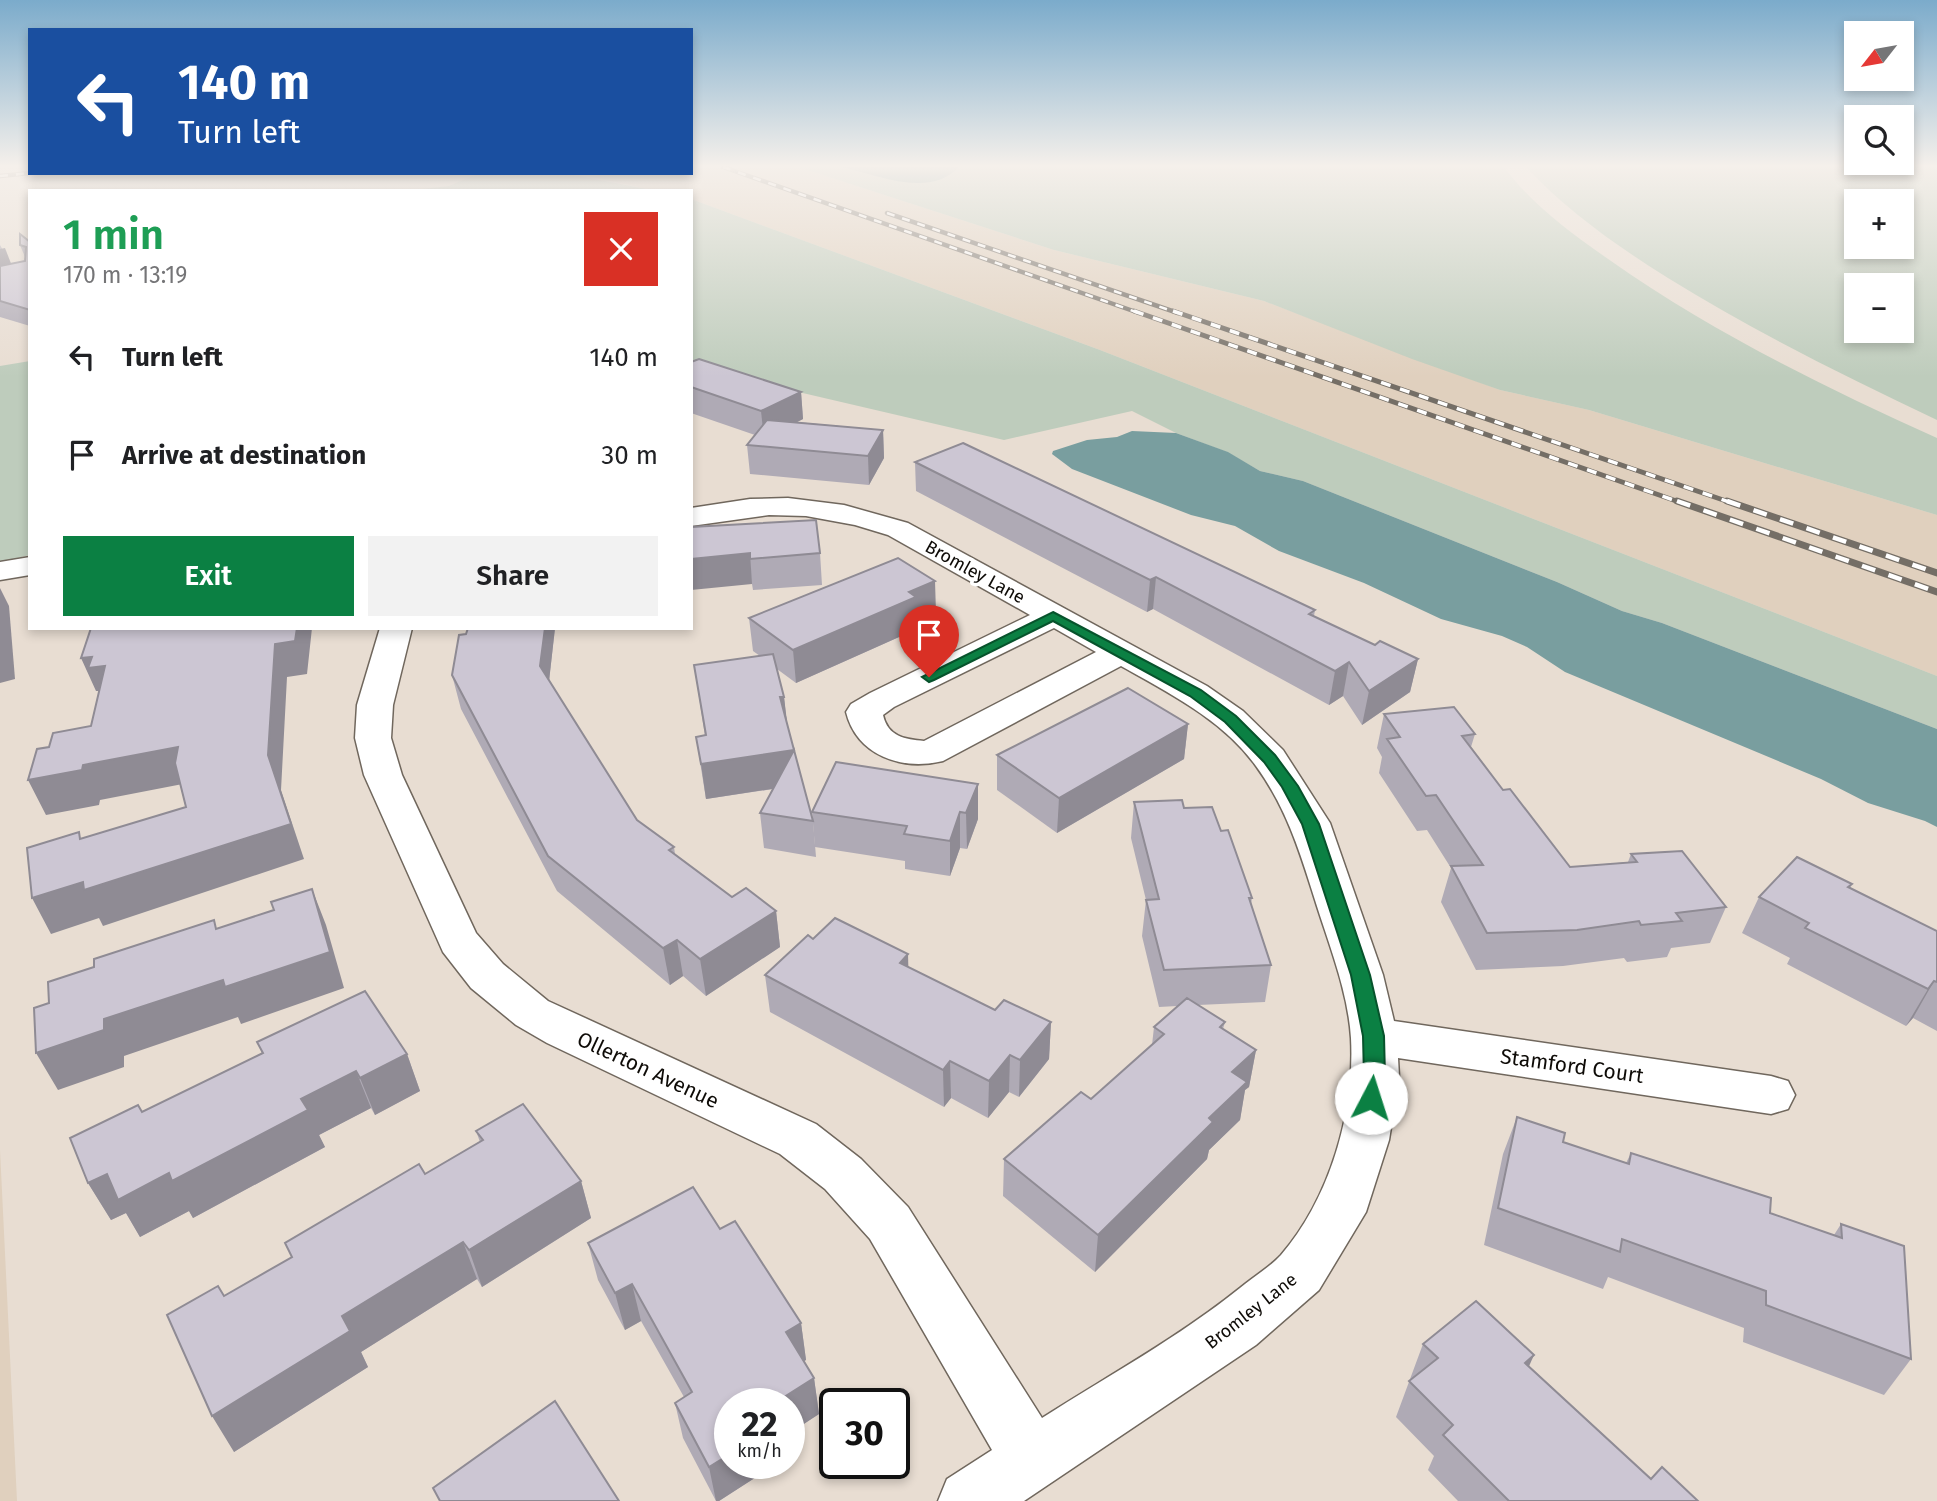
<!DOCTYPE html>
<meta charset="utf-8">
<style>
body{margin:0;font-family:"Fira Sans",sans-serif;background:#f2f2f2;color:#202124;height:100vh;display:flex;flex-direction:column;font-size:26px;white-space:nowrap}
*{box-sizing:border-box;margin:0}
p{font-size:23px;color:#757577}
.icon{flex:none;width:38px;height:38px;fill:none;stroke:currentColor;stroke-width:2;stroke-linecap:round;stroke-linejoin:round}
.map{position:relative;flex:1;overflow:hidden}
.sheet{position:absolute;left:28px;top:189px;width:665px;height:441px;display:flex;flex-direction:column;background:#fff;border-radius:0px;box-shadow:0 4px 10px #0003}
.sheet>*{flex:none}
.hud{position:absolute;left:28px;top:28px;width:665px;height:147px;border-radius:0px;box-shadow:0 4px 10px #0003;background:#1a4fa0;color:#fff;overflow:hidden}
.needle{width:46px;rotate:239deg}
.buttons{position:absolute;left:1844px;top:21px;display:grid;gap:14px}
.buttons a{display:grid;place-items:center;width:70px;height:70px;border-radius:0px;background:#fff;box-shadow:0 4px 10px #0003;font-size:35px}
.speed{position:absolute;left:714px;top:1388px;display:flex;gap:14px;font-size:35px;font-weight:700;text-align:center}
.speed>*{display:grid;place-content:center;width:91px;height:91px;border-radius:50%;background:#fff;box-shadow:0 4px 10px #0003;line-height:1}
.speed small{font-size:18px;font-weight:400}
.speed .limit{border:4px solid #111;border-radius:10px;background:#fff;color:#111}
.pin{position:absolute;display:grid;place-items:center;width:60px;height:60px;color:#fff;margin:-72px -30px;border-radius:50% 50% 50% 0;rotate:-45deg;box-shadow:0 0 7px #0007}
.pin .icon{rotate:45deg}
.me{position:absolute;width:77px;margin:-38px;rotate:5deg;stroke-linejoin:round;filter:drop-shadow(0 0 5px #0008)}
.turn{display:flex;align-items:center;gap:24px;height:147px;padding:0 35px;font-size:32px}
.turn .icon{width:91px;height:91px;stroke-width:2.5}
.turn b{display:block;font-size:49px;line-height:60px}
.round{display:grid;place-items:center;flex:none;width:74px;height:74px;border-radius:0px;background:#f2f2f2}
.overview{display:flex;align-items:center;justify-content:space-between;height:119px;padding:0 35px}
h1{font-size:42px;font-weight:600;line-height:52px;color:#1e9e55}
.cta{display:flex;gap:14px;margin-top:auto;padding:14px 35px}
.cta a{flex:1;height:80px;border-radius:0px;background:#0b8043;color:#fff;font-size:28px;font-weight:600;line-height:80px;text-align:center}
.cta a+a{background:#f2f2f2;color:#202124}
ul{padding:0;list-style:none}
li{display:flex;align-items:center;gap:21px;height:98px;padding:0 35px}
li div{flex:1}
li b{display:block;font-size:26px}
li em{font-style:normal}
.map>svg:first-child{display:block}
.built{fill:#e0d0be}
.green{fill:#beccbc;fill-rule:evenodd}
.water{fill:#799e9f}
.lines{fill:none;stroke-linecap:round;stroke-linejoin:round}
.minor-casing{stroke:#70675d;stroke-width:3}
.minor{fill:#fff;fill-rule:evenodd}
.rail-far2-casing{stroke:#746e66;stroke-width:4.5}
.rail-far1-casing{stroke:#746e66;stroke-width:5}
.rail-casing{stroke:#746e66;stroke-width:7}
.rail-far2{stroke:#fff;stroke-width:2.5;stroke-dasharray:8;stroke-linecap:butt}
.rail-far1{stroke:#fff;stroke-width:3.5;stroke-dasharray:10;stroke-linecap:butt}
.rail{stroke:#fff;stroke-width:4.5;stroke-dasharray:14;stroke-linecap:butt}
.wall{fill:#afaab5}
.shaded-wall{fill:#8f8b94}
.building{fill:#ccc6d3;stroke:#8f8b94;stroke-width:2}
.route{fill:#0b8043;stroke:#07532c;stroke-width:2}
.labels{text-anchor:middle;stroke-width:7;stroke-linejoin:round;paint-order:stroke}
.street-label{font-size:18px;fill:#0e0b07;stroke:#fff}
.near-street-label{font-size:21px;fill:#0e0b07;stroke:#fff}
</style>
<div class="map">
<svg width="1937" height="1501" viewBox="0 0 1937 1501">
<rect width="100%" height="100%" fill="#e8ddd2"/>
<g class="built">
<polygon points="691,167 798,167 1054,250 1264,301 1500,390 1589,410 1937,515 1937,676 1100,350 691,199 691,191 657,191 592,177 608,173 691,173"/>
<polygon points="0,1150 17,1501 0,1501"/>
</g>
<g class="green">
<path d="M798 167H1504C1532 205 1572 234 1611 261 1712 332 1824 387 1937 438V515L1589 410 1500 390 1412 359 1264 301 1054 250Z"/>
<path d="M1526 167H1937V420C1845 376 1755 332 1668 278 1617 246 1567 211 1526 167ZM1902 201V247H1857V201ZM1857 285H1902V331H1857Z"/>
<polygon points="490,173 563,173 657,191 405,191 449,186 475,175"/>
<polygon points="691,199 1100,350 1937,676 1937,729 1662,623 1622,611 1557,582 1303,481 1260,471 1227,452 1176,433 1132,411 1004,440 704,370 691,371"/>
<polygon points="30,361 30,555 0,562 0,366"/>
</g>
<g class="water">
<path d="M842 167H958V168C928 198 877 175 842 167Z"/>
<polygon points="1132,431 1176,433 1228,452 1260,471 1303,481 1557,582 1622,611 1662,623 1937,729 1937,827 1925,821 1868,803 1821,779 1565,672 1527,647 1502,636 1441,619 1364,583 1279,551 1235,526 1191,515 1072,469 1052,454 1053,451 1087,440 1117,437"/>
</g>
<g class="lines">
<g class="minor-casing">
<g id="minor">
<path d="M788 498 844 505 908 523 1207 686 1243 711 1283 750 1330 823 1383 975 1394 1021 1771 1076 1788 1081 1795 1095 1788 1109 1771 1114 1398 1058 1399 1077 1389 1140 1366 1212 1319 1290 1256 1345 1024 1501H938L947 1479 992 1450 870 1239 825 1189 780 1154 547 1043 516 1025 471 988 443 952 364 775 355 738 357 705 380 628H412L393 705 391 738 402 775 476 933 503 964 548 1001 816 1124 861 1159 908 1207 1042 1418C1108 1376 1179 1337 1240 1288 1253 1277 1270 1267 1281 1255 1330 1198 1355 1112 1351 1038 1348 991 1329 945 1315 900 1300 852 1286 807 1256 766 1223 720 1169 693 1121 666L943 761C902 771 857 756 846 712L851 704 870 693 1030 615 888 535 855 525 806 516 769 515 691 526V508L750 499ZM1054 628 1096 652 924 741C905 739 888 737 883 715L894 707Z"/>
<polygon points="30,557 30,575 0,580 0,562"/>
</g>
</g>
<use href="#minor" class="minor"/>
<g class="rail-far2-casing">
<g id="rail-far2">
<polyline points="723,167 1139,313"/>
<polyline points="0,176 30,173"/>
<polyline points="887,213 1178,313"/>
</g>
</g>
<g class="rail-far1-casing">
<g id="rail-far1">
<polyline points="1134,311 1682,503"/>
<polyline points="1173,311 1732,503"/>
</g>
</g>
<g class="rail-casing">
<g id="rail">
<polyline points="1677,501 1937,592"/>
<polyline points="1727,501 1937,573"/>
</g>
</g>
<use href="#rail-far2" class="rail-far2"/>
<use href="#rail-far1" class="rail-far1"/>
<use href="#rail" class="rail"/>
</g>
<g class="wall">
<polygon points="30,242 30,326 0,317 0,245 11,264 25,261 25,257 20,245"/>
<polygon points="691,362 801,392 803,419 797,422 883,430 884,458 869,485 750,474 747,445 755,435 691,413"/>
<polygon points="915,462 1315,610 1314,616 1375,645 1418,659 1410,692 1362,725 1343,696 1329,705 1153,609 1147,612 916,491"/>
<polygon points="691,527 820,553 822,585 753,590 752,584"/>
<polygon points="936,613 917,621 917,629 796,683 777,669 784,697 787,724 813,821 816,857 764,848 760,813 773,789 706,799 696,737 705,736 694,665 760,656 753,651 749,618"/>
<polygon points="468,628 555,628 549,681 637,820 674,847 675,854 732,897 776,911 780,947 706,996 683,976 670,985 557,891 461,709 452,675"/>
<polygon points="1384,714 1475,734 1471,747 1503,790 1570,867 1628,862 1631,854 1726,907 1710,943 1671,948 1667,957 1627,962 1624,958 1563,966 1476,970 1441,902 1451,868 1427,830 1417,831 1379,773 1382,757 1377,748"/>
<polygon points="1188,724 1184,759 1057,833 997,790 997,755"/>
<polygon points="978,784 978,819 967,849 960,848 950,876 905,869 905,861 815,847 812,812"/>
<polygon points="1134,802 1184,808 1221,831 1252,898 1251,904 1271,965 1265,1002 1198,1005 1225,1022 1223,1029 1256,1050 1249,1087 1245,1090 1240,1120 1209,1150 1207,1159 1095,1272 1003,1196 1004,1159 1091,1099 1152,1045 1154,1027 1177,1006 1159,1007 1142,936 1146,900 1131,838"/>
<polygon points="1852,884 1850,888 1937,931 1937,1031 1913,1018 1906,1026 1787,964 1790,958 1742,933 1759,897"/>
<polygon points="813,939 908,967 995,1010 1051,1022 1049,1059 1019,1097 1009,1092 988,1118 951,1098 944,1107 770,1012 765,975"/>
<polygon points="257,1042 407,1054 420,1091 375,1115 371,1108 319,1135 325,1147 193,1218 189,1211 140,1237 126,1213 111,1220 88,1183 138,1105 142,1112 262,1053"/>
<polygon points="1517,1117 1563,1142 1626,1163 1631,1153 1770,1213 1834,1235 1841,1224 1911,1359 1884,1395 1743,1342 1744,1328 1608,1277 1603,1289 1484,1245 1503,1154"/>
<polygon points="476,1131 581,1181 591,1218 482,1287 477,1279 361,1352 368,1367 234,1452 224,1296 292,1257 285,1243 425,1174 480,1142"/>
<polygon points="720,1229 801,1323 806,1360 804,1361 814,1378 819,1414 790,1433 793,1453 730,1463 778,1463 719,1501 716,1501 683,1438 675,1403 684,1397 641,1321 625,1330 598,1280 588,1243"/>
<polygon points="1423,1344 1529,1366 1651,1479 1698,1501 1458,1501 1428,1470 1434,1456 1396,1417"/>
</g>
<g class="shaded-wall">
<polygon points="5,248 12,266 0,269 0,249"/>
<polygon points="801,392 803,419 764,439 761,411"/>
<polygon points="883,430 884,458 869,485 868,456"/>
<polygon points="750,553 752,584 691,590 691,559"/>
<polygon points="1156,577 1153,609 1147,612 1150,580"/>
<polygon points="935,581 936,613 917,621 917,629 796,683 793,650 909,592"/>
<polygon points="0,588 9,606 15,679 0,683"/>
<polygon points="297,628 312,628 307,674 287,677 281,790 304,859 103,926 99,918 51,934 32,898 83,882 268,755 275,644"/>
<polygon points="545,628 555,628 547,699 540,666"/>
<polygon points="92,657 105,666 103,702 99,691 96,691 81,658"/>
<polygon points="1418,659 1410,692 1362,725 1369,691"/>
<polygon points="1349,662 1343,696 1329,705 1335,671"/>
<polygon points="780,697 784,697 788,730"/>
<polygon points="1188,724 1184,759 1057,833 1059,798"/>
<polygon points="178,747 193,782 100,800 99,805 46,815 28,780 83,765"/>
<polygon points="794,750 797,785 706,799 701,764"/>
<polygon points="978,784 978,819 967,849 966,813"/>
<polygon points="960,812 960,848 950,876 950,841"/>
<polygon points="312,889 326,925 344,988 241,1024 238,1017 124,1056 124,1067 58,1090 36,1053 104,1019"/>
<polygon points="776,911 780,947 706,996 700,959"/>
<polygon points="677,940 683,976 670,985 663,948"/>
<polygon points="908,954 909,991 900,963"/>
<polygon points="1934,981 1913,1018 1906,1026 1928,989"/>
<polygon points="1051,1022 1049,1059 1019,1097 1020,1060"/>
<polygon points="1256,1050 1249,1087 1245,1090 1240,1120 1209,1150 1207,1159 1095,1272 1098,1235 1209,1118 1232,1072"/>
<polygon points="407,1054 420,1091 375,1115 360,1078"/>
<polygon points="1010,1055 1009,1092 988,1118 989,1081"/>
<polygon points="950,1061 951,1098 944,1107 943,1070"/>
<polygon points="356,1071 371,1108 319,1135 325,1147 193,1218 189,1211 140,1237 126,1213 111,1220 88,1183 107,1174 301,1099"/>
<polygon points="581,1181 591,1218 482,1287 469,1250"/>
<polygon points="463,1242 477,1279 361,1352 368,1367 234,1452 212,1416 342,1316"/>
<polygon points="632,1284 641,1321 625,1330 615,1293"/>
<polygon points="801,1323 806,1360 791,1368 786,1332"/>
<polygon points="1534,1355 1518,1391 1525,1363"/>
<polygon points="814,1378 819,1414 790,1433 793,1453 789,1456 789,1404 778,1404 778,1401"/>
<polygon points="730,1454 730,1463 778,1463 719,1501 716,1501 709,1467"/>
</g>
<g class="building">
<polygon points="20,234 30,242 30,310 0,301 0,266 25,261 26,247 20,245"/>
<polygon points="699,359 801,392 761,411 691,387 691,362"/>
<polygon points="767,420 883,430 868,456 747,445"/>
<polygon points="963,443 1315,610 1309,614 1375,645 1380,641 1418,659 1369,691 1349,662 1335,671 1156,577 1150,580 915,462"/>
<polygon points="816,520 820,553 750,559 750,553 691,559 691,527"/>
<polygon points="898,558 935,581 909,592 916,597 793,650 749,618"/>
<polygon points="91,628 297,628 295,641 275,644 268,755 291,824 84,890 83,882 32,898 27,848 79,832 80,839 186,807 175,763 178,747 83,765 82,770 28,780 37,749 49,747 53,733 91,726 105,666 88,668 92,657 81,658"/>
<polygon points="468,628 545,628 540,666 637,820 674,847 669,850 732,897 746,888 776,911 700,959 677,940 663,948 548,856 452,675 459,635 466,634"/>
<polygon points="773,654 784,697 780,697 794,750 701,764 696,737 706,735 694,665"/>
<polygon points="1128,688 1188,724 1059,798 997,755"/>
<polygon points="1454,707 1475,734 1462,736 1503,790 1510,789 1570,867 1637,862 1631,854 1682,851 1726,907 1676,913 1682,921 1641,925 1639,921 1577,930 1487,933 1451,866 1483,865 1436,795 1426,796 1387,739 1400,737 1384,714"/>
<polygon points="794,750 813,821 760,813"/>
<polygon points="836,762 978,784 966,813 960,812 950,841 904,834 907,826 812,812"/>
<polygon points="1182,800 1184,808 1212,807 1221,831 1228,830 1252,898 1249,898 1271,965 1164,970 1146,900 1159,899 1134,802"/>
<polygon points="1797,857 1852,884 1848,887 1937,931 1937,982 1934,981 1928,989 1805,928 1809,923 1759,897"/>
<polygon points="312,889 330,952 225,987 223,980 104,1019 104,1030 36,1053 34,1008 49,1003 48,982 94,967 94,959 214,920 216,929 274,910 271,902"/>
<polygon points="835,918 908,954 900,963 995,1010 1004,1000 1051,1022 1020,1060 1010,1055 989,1081 950,1061 943,1070 765,975 808,935 813,939"/>
<polygon points="365,991 407,1054 360,1078 356,1071 301,1099 308,1110 172,1181 169,1173 118,1200 107,1174 88,1183 70,1138 138,1105 142,1112 263,1053 257,1042"/>
<polygon points="1187,998 1225,1022 1220,1027 1256,1050 1232,1072 1247,1082 1209,1118 1213,1122 1098,1235 1004,1159 1081,1092 1091,1099 1164,1034 1154,1027"/>
<polygon points="523,1104 581,1181 469,1250 463,1242 342,1316 350,1331 212,1416 167,1315 218,1286 224,1296 292,1257 285,1243 419,1164 425,1174 483,1140 476,1131"/>
<polygon points="1517,1117 1565,1133 1563,1142 1629,1164 1631,1153 1771,1198 1770,1213 1842,1238 1841,1224 1904,1246 1911,1359 1766,1305 1766,1291 1622,1239 1620,1252 1498,1208"/>
<polygon points="693,1187 720,1229 735,1221 801,1323 786,1332 814,1378 778,1401 779,1404 730,1404 730,1454 709,1467 675,1403 692,1392 632,1284 615,1293 588,1243"/>
<polygon points="1476,1301 1534,1355 1525,1363 1651,1479 1662,1467 1698,1501 1509,1501 1443,1435 1453,1425 1409,1381 1438,1358 1423,1344"/>
<polygon points="555,1401 619,1501 440,1501 433,1488"/>
</g>
<linearGradient id="sky" x2="0" y2="1"><stop stop-color="#7babcb"/><stop offset="0.44" stop-color="#f5f0eb"/><stop offset="1" stop-color="#f5f0eb" stop-opacity="0"/></linearGradient>
<rect width="1937" height="377" fill="url(#sky)"/>
<polygon class="route" points="1053,612 1201,690 1236,716 1275,755 1298,786 1319,824 1370,975 1384,1036 1385,1077 1379,1104 1371,1107 1364,1104 1361,1098 1364,1077 1363,1036 1351,975 1302,824 1282,787 1264,762 1225,722 1190,696 1053,621 934,680 929,682 922,677"/>
<g class="labels">
<g class="street-label">
<text transform="translate(975 572) rotate(29)" y="6">Bromley Lane</text>
<text transform="translate(1251 1311) rotate(-38)" y="6">Bromley Lane</text>
</g>
<g class="near-street-label">
<text transform="translate(1572 1066) rotate(8)" y="7">Stamford Court</text>
<text transform="translate(648 1070) rotate(25)" y="7">Ollerton Avenue</text>
</g>
</g>
</svg>
<div class="buttons">
<a><svg class="needle" viewBox="-14 -14 28 28"><path d="M0-13l5 13h-10z" fill="#e53935"/><path d="M0 13l5-13h-10z" fill="#757577"/></svg></a>
<a><svg class="icon" aria-label="search" viewBox="0 0 24 24"><circle cx="10" cy="10" r="6"/><path d="M15 15l6 6"/></svg></a>
<a>+</a>
<a>−</a>
</div>
<div class="speed"><div>22<small>km/h</small></div><div class="limit">30</div></div>
<div class="pin" style="left:929px;top:677px;background:#d93025"><svg class="icon" aria-label="arrive" viewBox="0 0 24 24"><path d="M6 21V4h12l-3 4 3 4H6"/></svg></div>
<svg class="me" style="left:1371px;top:1098px" viewBox="-20 -20 40 40"><circle r="19" fill="#fff"/><path d="M0-13L10 11 0 6-10 11z" fill="#0b8043"/></svg>
<div class="hud">
<div class="turn"><svg class="icon" aria-label="left" viewBox="0 0 24 24"><path d="M17 20v-9H6M10 6l-5 5 5 5"/></svg><div><b>140 m</b>Turn left</div></div>
</div>
<section class="sheet">
<div class="overview"><div><h1>1 min</h1><p>170 m · 13:19</p></div><a class="round" style="background:#d93025;color:#fff"><svg class="icon" aria-label="close" viewBox="0 0 24 24"><path d="M6 6l12 12M18 6L6 18"/></svg></a></div>
<ul>
<li><svg class="icon" aria-label="left" viewBox="0 0 24 24"><path d="M17 20v-9H6M10 6l-5 5 5 5"/></svg><div><b>Turn left</b></div><em>140 m</em></li>
<li><svg class="icon" aria-label="arrive" viewBox="0 0 24 24"><path d="M6 21V4h12l-3 4 3 4H6"/></svg><div><b>Arrive at destination</b></div><em>30 m</em></li>
</ul>
<div class="cta"><a>Exit</a><a>Share</a></div>
</section>
</div>
